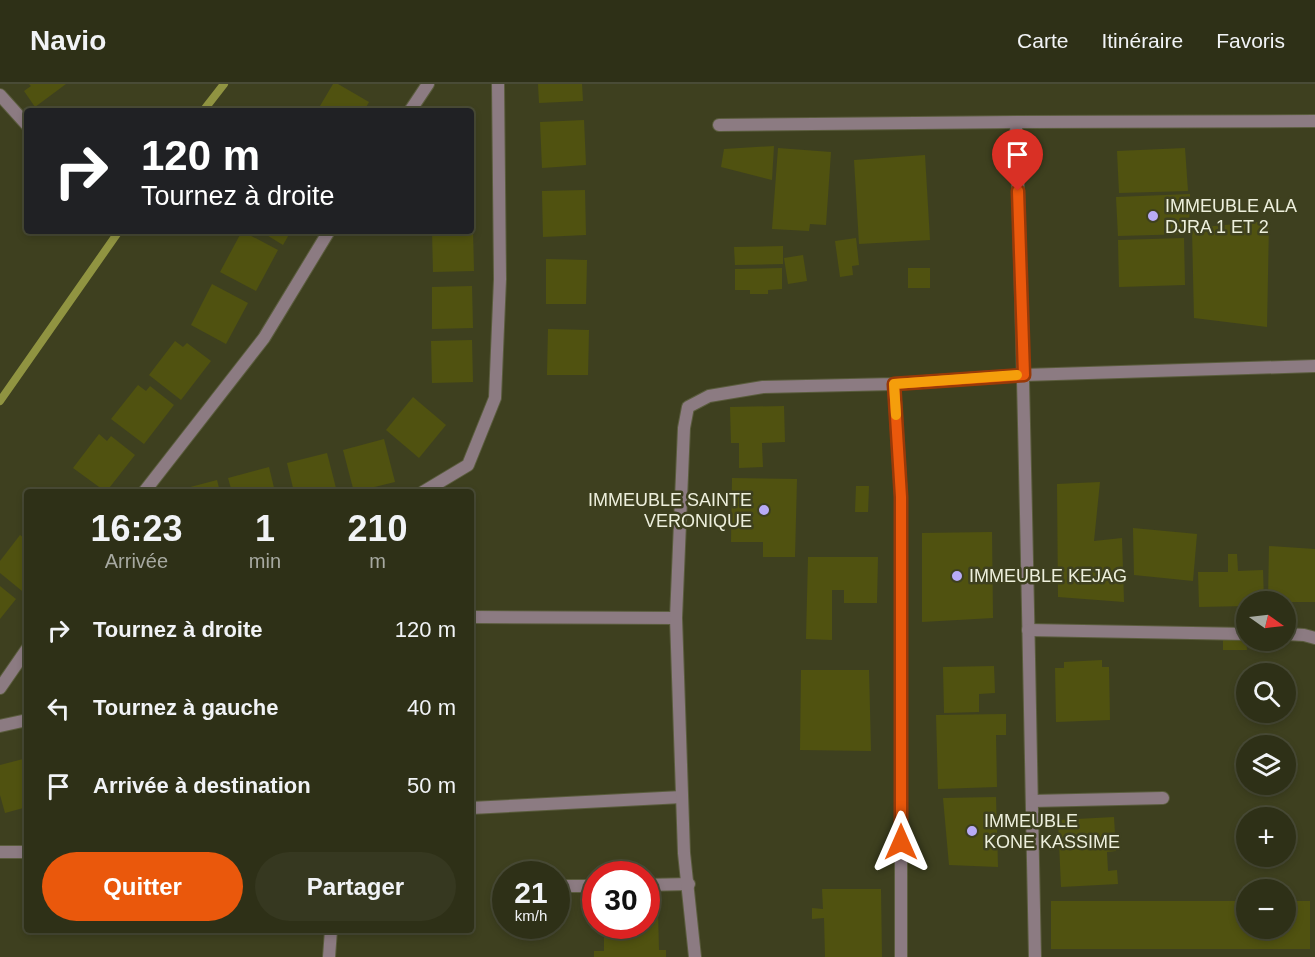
<!DOCTYPE html>
<html lang="fr">
<meta charset="utf-8">
<style>
body{margin:0;font-family:Arial,sans-serif;background:#363820;color:#f1f3f6;height:100vh;display:flex;flex-direction:column;font-size:22px;white-space:nowrap}
*{box-sizing:border-box;margin:0}
p{font-size:20px;color:#a7a9a1}
.icon{flex:none;width:33px;height:33px;fill:none;stroke:currentColor;stroke-width:2;stroke-linecap:round;stroke-linejoin:round}
.map{position:relative;flex:1;overflow:hidden}
.panel{position:absolute;left:24px;top:405px;width:450px;height:444px;display:flex;flex-direction:column;background:#2e3017;border-radius:6px;box-shadow:0 3px 9px #0003,0 0 0 2px #494b36}
.panel>*{flex:none}
.guide{position:absolute;left:24px;top:24px;width:450px;height:126px;border-radius:6px;box-shadow:0 3px 9px #0003,0 0 0 2px #494b36;background:#202124;color:#fff;overflow:hidden}
.needle{width:39px;rotate:104deg}
.buttons{position:absolute;left:1236px;top:507px;display:grid;gap:12px}
.buttons a{display:grid;place-items:center;width:60px;height:60px;border-radius:50%;background:#2e3017;box-shadow:0 3px 9px #0003,0 0 0 2px #494b36;font-size:30px}
.speed{position:absolute;left:492px;top:777px;display:flex;gap:12px;font-size:30px;font-weight:700;text-align:center}
.speed>*{display:grid;place-content:center;width:78px;height:78px;border-radius:50%;background:#2e3017;box-shadow:0 3px 9px #0003,0 0 0 2px #494b36;line-height:1}
.speed small{font-size:15px;font-weight:400}
.speed .limit{border:9px solid #d22;background:#fff;color:#111}
.pin{position:absolute;display:grid;place-items:center;width:51px;height:51px;color:#fff;margin:-62px -26px;border-radius:50% 50% 50% 0;rotate:-45deg;box-shadow:0 0 6px #0007}
.pin .icon{rotate:45deg}
.me{position:absolute;width:66px;margin:-33px;rotate:0deg;stroke-linejoin:round;filter:drop-shadow(0 0 4px #0008)}
.turn{display:flex;align-items:center;gap:21px;height:126px;padding:0 18px;font-size:27px}
.turn .icon{width:78px;height:78px;stroke-width:2.5}
.turn b{display:block;font-size:42px;line-height:51px}
.eta{display:flex;justify-content:space-evenly;align-items:center;height:102px;text-align:center}
.eta b{font-size:36px;font-weight:700;line-height:42px}
.button{display:flex;gap:12px;margin-top:auto;padding:12px 18px}
.button a{flex:1;height:69px;border-radius:36px;background:#ea580c;color:#fff;font-size:24px;font-weight:700;line-height:69px;text-align:center}
.button a+a{background:#363820;color:#f1f3f6}
ul{padding:0;list-style:none}
li{display:flex;align-items:center;gap:18px;height:78px;padding:0 18px}
li div{flex:1}
li b{display:block;font-size:22px}
li em{font-style:normal}
header{display:flex;align-items:center;gap:36px;box-sizing:border-box;height:84px;padding:0 30px;background:#2e3017;border-bottom:2px solid #494b36}
header strong{font-size:28px}
nav{display:flex;gap:33px;margin-inline-start:auto;font-size:21px}
.map>svg:first-child{display:block}
.lines{fill:none;stroke-linecap:round;stroke-linejoin:round}
.stream{stroke:#909441;stroke-width:8}
.building{fill:#505210}
.minor-casing{stroke:#5a5c3d;stroke-width:14}
.minor{stroke:#8c7b82;stroke-width:12}
.route-casing{stroke:#983908;stroke-width:15}
.route{stroke:#ea580c;stroke-width:10}
.slow{stroke:#f59e0b;stroke-width:10}
.poi-dot{fill:#b8abf7;stroke:#3e401f;stroke-width:2}
.labels{text-anchor:middle;stroke-width:5;stroke-linejoin:round;paint-order:stroke}
.poi-label{font-size:18px;fill:#edefdc;stroke:#3e401f;text-anchor:start}
</style>
<header>
<strong>Navio</strong>
<nav><a>Carte</a><a>Itinéraire</a><a>Favoris</a></nav>
</header>
<div class="map">
<svg width="1315" height="873" viewBox="0 0 1315 873">
<rect width="100%" height="100%" fill="#3e401f"/>
<g class="lines">
<g class="stream">
<polyline points="203,27 224,0"/>
<polyline points="0,317 119,147"/>
</g>
</g>
<g class="building">
<polygon points="29,0 66,0 35,23 24,7 31,2"/>
<polygon points="333,0 338,0 369,18 364,27 317,27"/>
<polygon points="538,0 582,0 583,17 539,19"/>
<rect x="471" y="27" width="3" height="48"/>
<polygon points="584,36 586,81 542,84 540,38"/>
<polygon points="774,62 772,96 721,83 724,65"/>
<polygon points="778,64 831,68 826,141 810,140 809,147 772,145"/>
<polygon points="1185,64 1188,107 1119,109 1117,67"/>
<polygon points="925,71 930,156 859,160 854,76"/>
<polygon points="471,80 473,80 475,128 471,128"/>
<polygon points="585,106 586,151 543,153 542,107"/>
<polygon points="1190,110 1189,150 1118,152 1116,113"/>
<polygon points="1269,137 1267,243 1194,234 1192,144"/>
<polygon points="242,147 278,166 256,207 220,188"/>
<polygon points="260,147 291,147 283,161"/>
<polygon points="432,147 473,147 474,187 433,188"/>
<polygon points="856,154 859,181 852,182 853,191 840,193 835,157"/>
<polygon points="1184,154 1185,201 1119,203 1118,156"/>
<polygon points="783,162 783,180 735,181 734,163"/>
<polygon points="803,171 807,197 788,200 784,174"/>
<polygon points="546,175 587,176 586,220 546,220"/>
<polygon points="782,184 782,205 768,206 768,210 750,210 750,206 735,206 735,185"/>
<rect x="908" y="184" width="22" height="20"/>
<polygon points="212,200 248,219 226,260 191,241"/>
<polygon points="472,202 473,244 432,245 432,203"/>
<polygon points="548,245 589,246 588,291 547,291"/>
<polygon points="472,256 473,298 432,299 431,257"/>
<polygon points="175,257 183,263 187,259 211,277 181,316 149,291"/>
<polygon points="138,301 146,307 150,302 174,321 144,360 111,335"/>
<polygon points="413,313 446,341 419,374 386,346"/>
<polygon points="784,322 785,358 762,359 763,383 739,384 739,359 731,359 730,323"/>
<polygon points="99,350 107,357 111,352 135,371 106,408 73,384"/>
<polygon points="384,355 395,398 354,408 343,366"/>
<polygon points="327,369 337,408 294,408 287,379"/>
<polygon points="269,383 275,408 232,408 228,394"/>
<polygon points="732,394 797,395 795,473 763,473 763,458 731,458"/>
<polygon points="217,396 220,408 175,408 175,407"/>
<polygon points="1100,398 1094,457 1122,454 1124,518 1058,513 1057,400"/>
<polygon points="856,402 869,402 868,428 855,428"/>
<polygon points="1133,444 1197,450 1193,497 1134,491"/>
<polygon points="992,448 993,534 922,538 922,449"/>
<polygon points="20,451 27,456 27,511 0,489 0,477"/>
<polygon points="1269,462 1315,465 1315,518 1268,518"/>
<polygon points="1228,470 1237,470 1238,487 1263,486 1264,518 1246,518 1246,522 1199,523 1198,488 1228,488"/>
<polygon points="808,473 878,473 877,519 844,519 844,506 832,506 832,556 806,555"/>
<polygon points="0,502 16,515 0,535"/>
<polygon points="1246,552 1247,566 1223,566 1223,553"/>
<polygon points="1102,576 1102,583 1109,583 1110,636 1056,638 1055,584 1064,584 1064,578"/>
<polygon points="994,582 995,609 979,610 979,628 944,629 943,583"/>
<polygon points="801,586 869,586 871,667 800,666"/>
<polygon points="1006,630 1006,651 996,651 997,703 938,705 936,631"/>
<polygon points="27,674 27,723 5,729 0,711 0,681"/>
<polygon points="996,713 998,783 949,781 943,714"/>
<polygon points="1114,733 1116,767 1107,768 1108,787 1117,786 1118,800 1061,803 1058,736"/>
<polygon points="822,805 881,805 882,873 825,873 824,834 812,835 812,824 823,825"/>
<polygon points="1051,817 1246,817 1246,844 1286,844 1286,817 1310,817 1310,865 1051,865"/>
<polygon points="646,827 658,827 659,866 666,866 666,873 594,873 594,867 604,867 604,842 646,842"/>
</g>
<g class="lines">
<g class="minor-casing">
<g id="minor">
<polyline points="0,11 27,41"/>
<polyline points="410,27 428,0"/>
<path d="M1016 38C1025 316 1029 595 1035 873"/>
<polyline points="719,41 1016,38 1315,37"/>
<polyline points="894,300 901,413 901,873"/>
<polyline points="144,408 264,254 329,147"/>
<polyline points="423,408 468,381 495,314 500,195 498,0"/>
<polyline points="471,533 676,534"/>
<polyline points="1028,546 1246,550"/>
<polyline points="1286,550 1304,551 1315,554"/>
<polyline points="0,604 27,565"/>
<polyline points="0,642 27,636"/>
<polyline points="1032,717 1163,714"/>
<polyline points="471,724 682,713"/>
<polyline points="0,768 27,768"/>
<polyline points="646,801 689,800"/>
<polyline points="556,802 596,802"/>
<polyline points="329,873 331,846"/>
<polyline points="695,873 684,769 676,534 684,344 688,323 709,312 763,303 894,300 1024,291 1315,282"/>
</g>
</g>
<use href="#minor" class="minor"/>
</g>
<g class="lines">
<g class="route-casing">
<polyline id="route" points="901,758 901,413 894,300 1024,291 1018,107"/>
</g>
<use href="#route" class="route"/>
<polyline class="slow" points="896,331 894,300 1017,291"/>
</g>
<g class="poi-dot">
<circle cx="1153" cy="132" r="6"/>
<circle cx="764" cy="426" r="6"/>
<circle cx="957" cy="492" r="6"/>
<circle cx="972" cy="747" r="6"/>
</g>
<g class="labels">
<g class="poi-label">
<text x="1165" y="128">IMMEUBLE ALA<tspan x="1165" dy="21">DJRA 1 ET 2</tspan></text>
<text x="752" y="422" text-anchor="end">IMMEUBLE SAINTE<tspan x="752" dy="21">VERONIQUE</tspan></text>
<text x="969" y="498">IMMEUBLE KEJAG</text>
<text x="984" y="743">IMMEUBLE<tspan x="984" dy="21">KONE KASSIME</tspan></text>
</g>
</g>
</svg>
<div class="buttons">
<a><svg class="needle" viewBox="-14 -14 28 28"><path d="M0-13l5 13h-10z" fill="#e53935"/><path d="M0 13l5-13h-10z" fill="#a7a9a1"/></svg></a>
<a><svg class="icon" aria-label="search" viewBox="0 0 24 24"><circle cx="10" cy="10" r="6"/><path d="M15 15l6 6"/></svg></a>
<a><svg class="icon" aria-label="layers" viewBox="0 0 24 24"><path d="M12 4l9 5-9 5-9-5zM3 14l9 5 9-5"/></svg></a>
<a>+</a>
<a>−</a>
</div>
<div class="speed"><div>21<small>km/h</small></div><div class="limit">30</div></div>
<div class="pin" style="left:1018px;top:107px;background:#d93025"><svg class="icon" aria-label="arrive" viewBox="0 0 24 24"><path d="M6 21V4h12l-3 4 3 4H6"/></svg></div>
<svg class="me" style="left:901px;top:758px" viewBox="-20 -20 40 40"><path d="M0-17L14 15 0 8-14 15z" fill="#ea580c" stroke="#fff" stroke-width="4"/></svg>
<div class="guide">
<div class="turn"><svg class="icon" aria-label="right" viewBox="0 0 24 24"><path d="M7 20v-9h11M14 6l5 5-5 5"/></svg><div><b>120 m</b>Tournez à droite</div></div>
</div>
<section class="panel">
<div class="eta">
<div><b>16:23</b><p>Arrivée</p></div>
<div><b>1</b><p>min</p></div>
<div><b>210</b><p>m</p></div>
</div>
<ul>
<li><svg class="icon" aria-label="right" viewBox="0 0 24 24"><path d="M7 20v-9h11M14 6l5 5-5 5"/></svg><div><b>Tournez à droite</b></div><em>120 m</em></li>
<li><svg class="icon" aria-label="left" viewBox="0 0 24 24"><path d="M17 20v-9H6M10 6l-5 5 5 5"/></svg><div><b>Tournez à gauche</b></div><em>40 m</em></li>
<li><svg class="icon" aria-label="arrive" viewBox="0 0 24 24"><path d="M6 21V4h12l-3 4 3 4H6"/></svg><div><b>Arrivée à destination</b></div><em>50 m</em></li>
</ul>
<div class="button"><a>Quitter</a><a>Partager</a></div>
</section>
</div>
